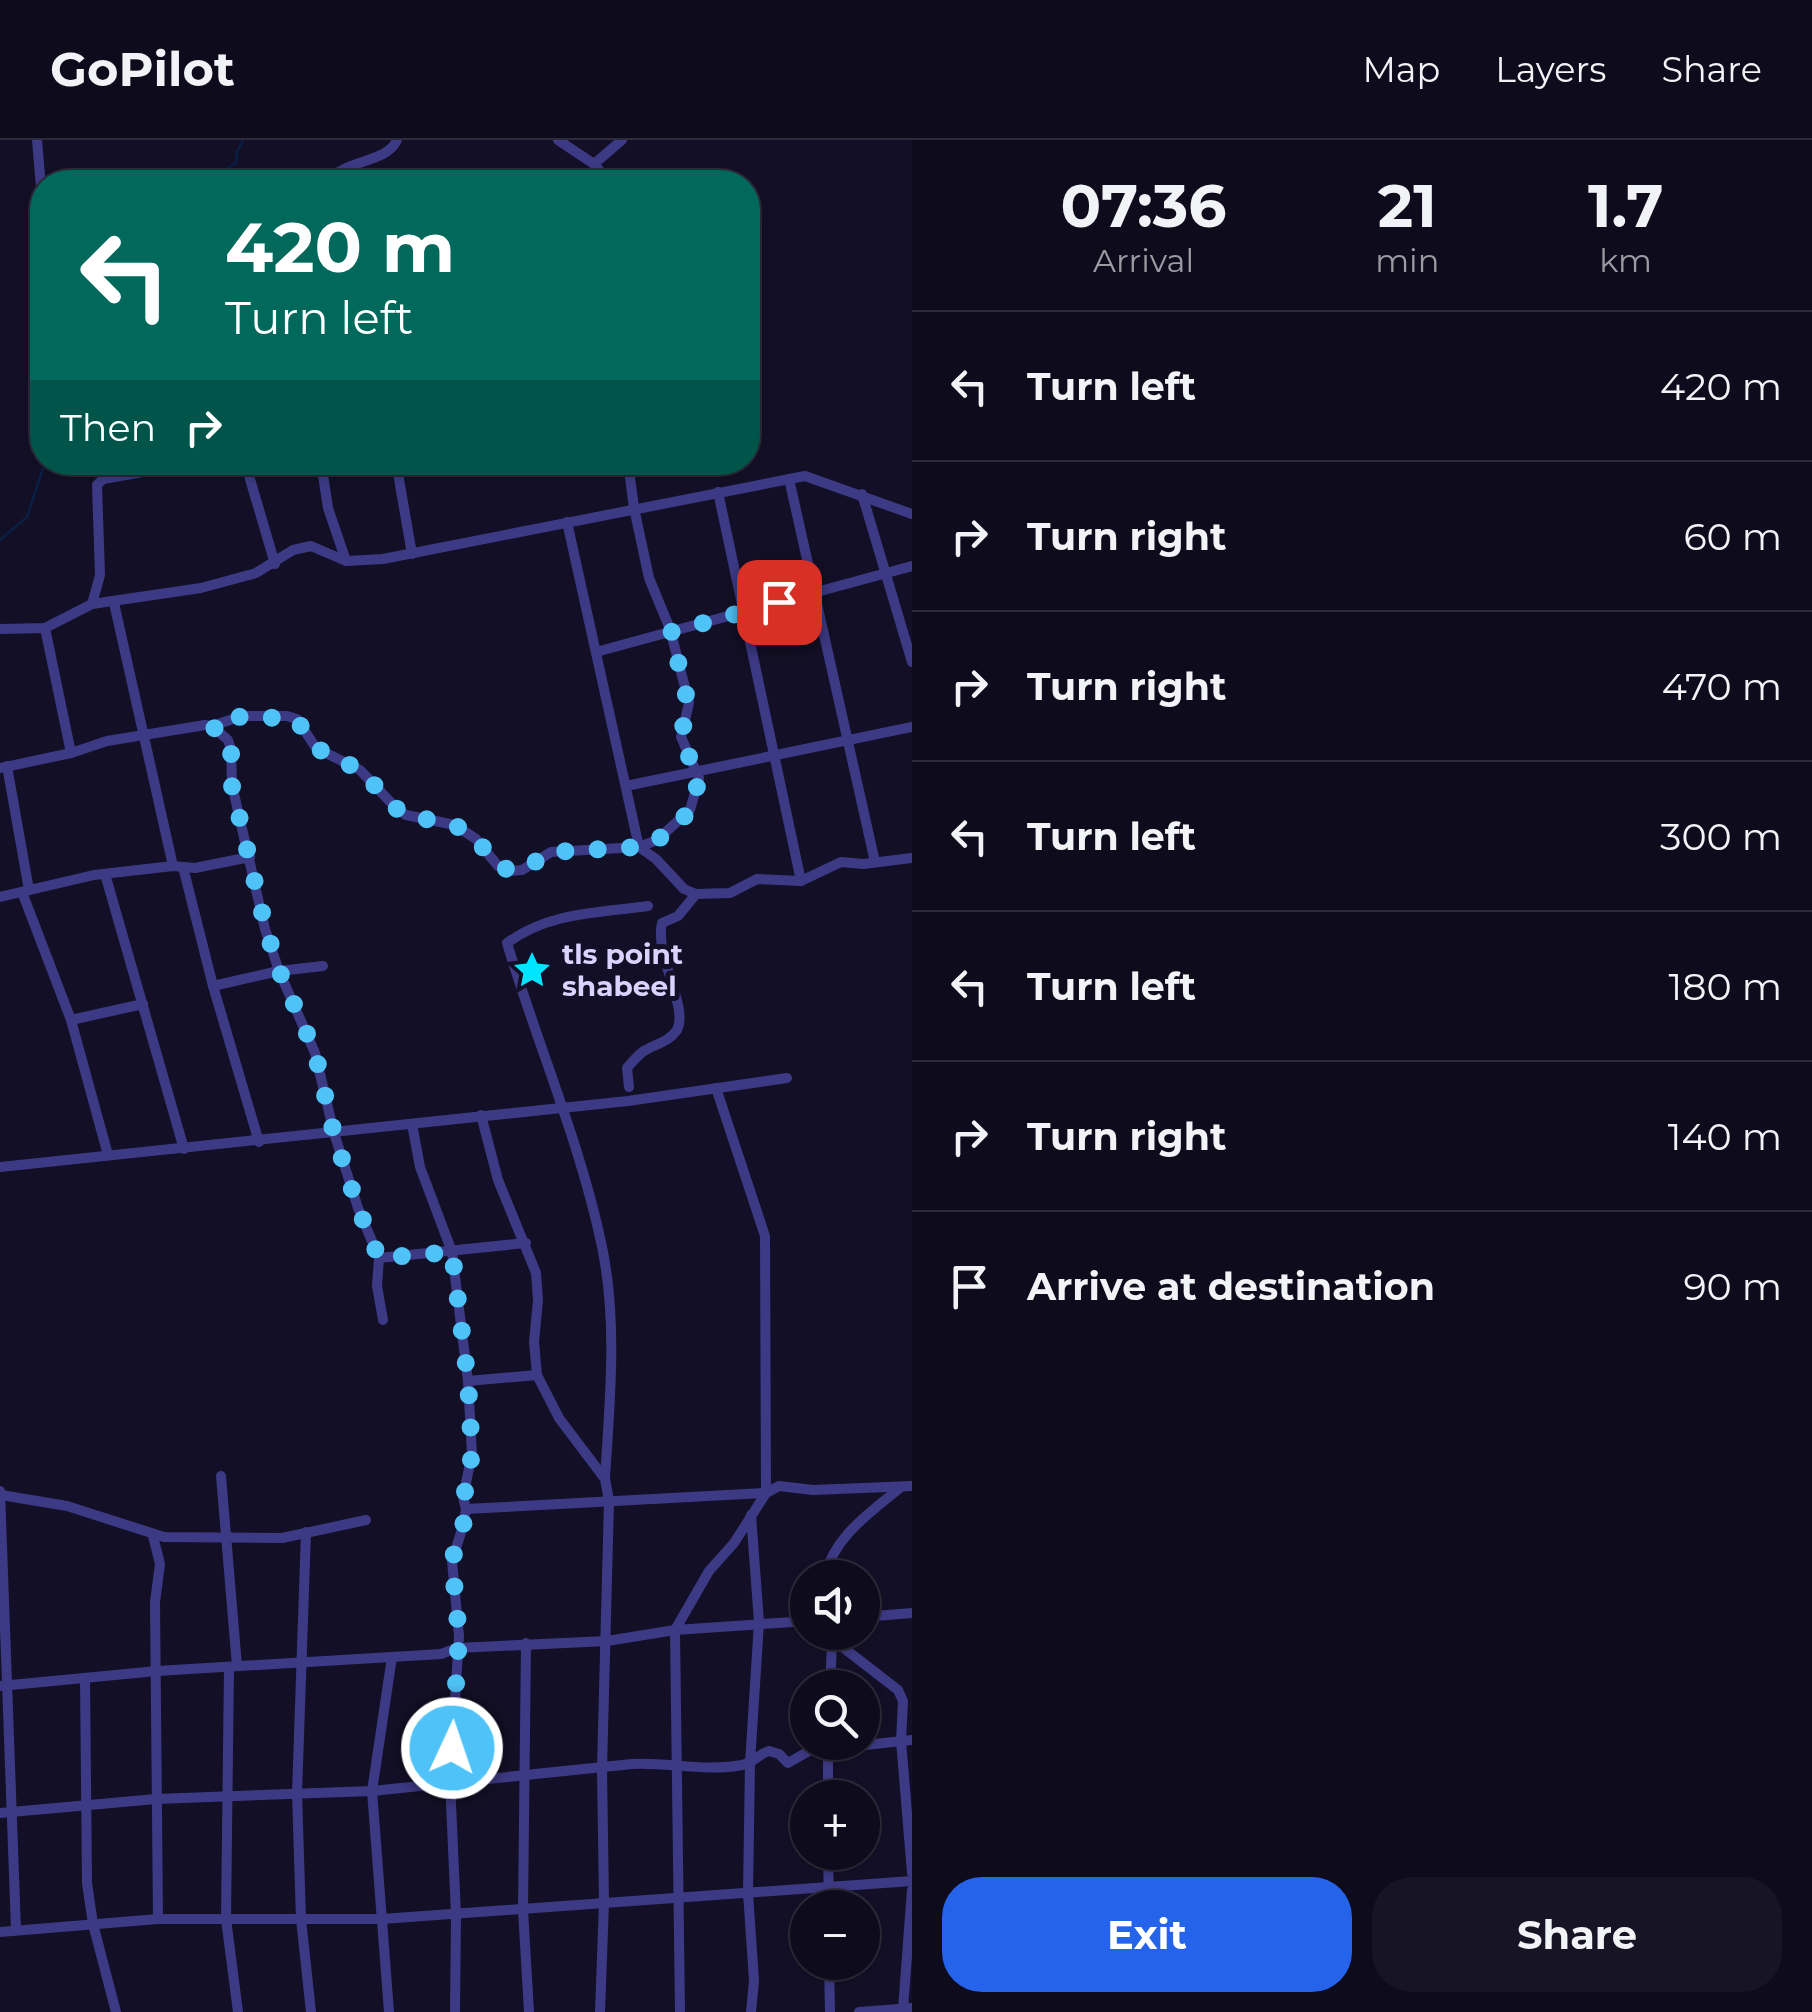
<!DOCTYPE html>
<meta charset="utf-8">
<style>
body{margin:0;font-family:Montserrat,sans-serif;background:#171425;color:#f1f3f6;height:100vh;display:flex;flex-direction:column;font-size:38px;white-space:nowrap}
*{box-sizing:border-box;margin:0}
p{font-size:32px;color:#9b9ba3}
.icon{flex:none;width:55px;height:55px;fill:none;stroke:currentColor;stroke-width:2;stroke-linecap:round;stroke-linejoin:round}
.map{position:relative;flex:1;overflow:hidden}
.side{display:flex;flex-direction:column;background:#0e0b1c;width:900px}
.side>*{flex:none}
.banner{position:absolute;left:30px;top:30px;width:730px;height:305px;border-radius:40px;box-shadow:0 2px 8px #0004,0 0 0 2px #2e2b3b;background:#00695c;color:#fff;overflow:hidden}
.buttons{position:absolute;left:790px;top:1420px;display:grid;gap:20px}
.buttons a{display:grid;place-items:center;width:90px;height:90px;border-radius:50%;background:#0e0b1c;box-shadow:0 2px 8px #0004,0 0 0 2px #2e2b3b;font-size:50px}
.pin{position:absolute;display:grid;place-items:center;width:85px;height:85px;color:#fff;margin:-42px;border-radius:20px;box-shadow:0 5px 15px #0006}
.me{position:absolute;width:110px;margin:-55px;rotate:3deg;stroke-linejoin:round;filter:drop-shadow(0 0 8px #0008)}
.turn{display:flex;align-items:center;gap:35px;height:210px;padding:0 30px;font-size:45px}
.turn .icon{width:130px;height:130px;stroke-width:2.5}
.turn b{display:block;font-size:70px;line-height:85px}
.then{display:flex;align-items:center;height:95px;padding:0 30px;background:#0003;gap:20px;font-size:38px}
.eta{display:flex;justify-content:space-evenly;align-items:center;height:170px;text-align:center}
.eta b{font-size:60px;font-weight:700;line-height:70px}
.button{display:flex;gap:20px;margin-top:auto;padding:20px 30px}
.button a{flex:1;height:115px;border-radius:40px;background:#2563eb;color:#fff;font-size:40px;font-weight:700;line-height:115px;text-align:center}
.button a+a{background:#171425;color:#f1f3f6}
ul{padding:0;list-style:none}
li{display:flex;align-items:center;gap:30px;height:150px;padding:0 30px;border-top:2px solid #2e2b3b}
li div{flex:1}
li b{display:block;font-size:38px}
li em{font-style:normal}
header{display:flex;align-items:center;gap:60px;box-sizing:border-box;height:140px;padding:0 50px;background:#0e0b1c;border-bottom:2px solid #2e2b3b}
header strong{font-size:48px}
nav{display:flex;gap:55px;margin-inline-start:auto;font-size:35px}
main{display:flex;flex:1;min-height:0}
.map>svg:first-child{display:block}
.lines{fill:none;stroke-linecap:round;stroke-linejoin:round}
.stream{stroke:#0a1f44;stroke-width:2.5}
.minor{stroke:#3d3a85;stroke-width:10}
.route{stroke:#4fc3f7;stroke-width:18;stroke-dasharray:0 32.4}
.labels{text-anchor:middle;stroke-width:10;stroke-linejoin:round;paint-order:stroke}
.poi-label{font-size:28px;font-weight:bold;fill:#d9d4ff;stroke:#130f26;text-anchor:start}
</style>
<header>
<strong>GoPilot</strong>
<nav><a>Map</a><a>Layers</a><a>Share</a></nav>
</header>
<main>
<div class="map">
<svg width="912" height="1872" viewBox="0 0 912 1872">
<rect width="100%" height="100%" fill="#130f26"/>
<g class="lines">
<g class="stream">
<polyline points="204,42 236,23 237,12 243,0"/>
<polyline points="0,400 27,377 45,322"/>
</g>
<g class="minor">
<polyline points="37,0 42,59"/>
<polyline points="558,0 594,24 609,42"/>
<polyline points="594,24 622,0"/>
<path d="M328 42C346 18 386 24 397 0"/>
<polyline points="245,322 275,424"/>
<polyline points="321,322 328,368 346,421"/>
<polyline points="396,322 412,414"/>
<polyline points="789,339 875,722"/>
<polyline points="718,352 801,741"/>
<polyline points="862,354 912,522"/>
<polyline points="567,382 639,707 656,719 684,749 696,754 730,753 757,739 801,741 841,722 863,724 912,718"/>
<polyline points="114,463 173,726"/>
<polyline points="92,464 100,435 97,345 103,339 199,322"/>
<polyline points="45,488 71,613"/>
<polyline points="0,489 45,488 92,464 201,448 256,433 293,410 311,406 346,421 383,419 805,336 912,374"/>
<polyline points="596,512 912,426"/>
<polyline points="212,586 242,576 287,576 297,579 316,608 360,630 397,669 406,675 455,685 476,699 498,726 510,731 522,730 551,712 639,707 657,700 690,670 699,638 681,597 689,563 670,489 649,438 634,368 628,322"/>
<polyline points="7,626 29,750"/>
<polyline points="0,628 71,613 107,601 205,585 212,586 228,600 231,609 232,645 265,789 279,831 315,913 334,993 358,1068 379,1118 377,1146 383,1180"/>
<polyline points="626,646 912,587"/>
<polyline points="183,727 213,846 279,831 323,826"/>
<polyline points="105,734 184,1009"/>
<polyline points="22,752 71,880 108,1015"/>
<polyline points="0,757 94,735 173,726 195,728 250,717"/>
<polyline points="213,846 259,1002"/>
<polyline points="71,880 143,864"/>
<path d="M629 947 627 928C632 922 638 915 644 911 655 904 669 902 677 890 689 867 654 815 662 783L678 776 696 754"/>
<polyline points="481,975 498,1040 536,1133 538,1160 534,1202 537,1235 559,1278 605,1339 609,1361 602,1629 604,1763 600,1872"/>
<polyline points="412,984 420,1027 452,1112 468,1241 472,1314 463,1357 466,1369 463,1386 452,1421 459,1496 450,1641 456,1775 455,1872"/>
<polyline points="0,1027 628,961 787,938"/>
<polyline points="379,1118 526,1103"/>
<polyline points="468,1241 537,1235"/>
<polyline points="221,1336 237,1526"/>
<path d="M605 1338C610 1259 618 1179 601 1102 579 1000 537 903 507 803 549 772 598 773 648 766"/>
<polyline points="0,1351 16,1790"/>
<polyline points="1,1355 67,1366 164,1397 282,1398 366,1380"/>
<polyline points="466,1369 766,1353 765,1096 716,948"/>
<polyline points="751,1375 759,1482 750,1623 748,1753 754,1841 751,1872"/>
<polyline points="306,1392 297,1654 301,1779 311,1872"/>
<polyline points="153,1396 160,1424 155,1462 158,1779"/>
<path d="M824 1438C835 1395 869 1374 901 1347"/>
<polyline points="862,1477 912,1473"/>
<polyline points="823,1492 898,1550 903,1561 901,1601 912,1733"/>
<polyline points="526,1503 523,1770 529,1872"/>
<polyline points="229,1527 226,1779 238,1872"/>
<polyline points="85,1538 87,1743 93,1784 116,1872"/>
<polyline points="0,1546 157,1531 441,1514 457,1508 607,1501 675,1490 808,1481"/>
<polyline points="830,1548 832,1502"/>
<polyline points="828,1604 828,1658"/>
<path d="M0 1673 156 1659 372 1651 632 1624C668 1622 705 1632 742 1625 753 1623 759 1614 769 1611L779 1614 788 1623 809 1611 912 1600"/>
<polyline points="828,1712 829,1768"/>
<polyline points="0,1792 158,1779 382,1779 912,1741"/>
<polyline points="829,1822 830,1872"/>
<polyline points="903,1869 912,1750"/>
<polyline points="389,1872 372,1651 392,1517"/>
<polyline points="680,1872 675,1490 709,1431 734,1403 766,1353 779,1346 813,1350 912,1346"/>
<polyline points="859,1872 912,1868"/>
</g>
</g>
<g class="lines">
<polyline class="route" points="452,1608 459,1496 452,1420 463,1386 466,1369 464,1357 472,1314 468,1241 452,1112 379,1118 358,1068 334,994 315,912 279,830 266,789 232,646 231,609 228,600 212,586 242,576 296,579 316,608 360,630 397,669 406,675 455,685 476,699 498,726 510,730 522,730 551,712 639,707 657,700 677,685 690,670 696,654 698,638 681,597 688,563 671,492 779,462"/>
</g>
<defs>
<g id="sight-bare" transform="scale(3)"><path d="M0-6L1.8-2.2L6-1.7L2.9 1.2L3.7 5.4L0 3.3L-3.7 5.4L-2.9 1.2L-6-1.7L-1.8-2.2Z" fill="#00e5ff" stroke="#130f26" stroke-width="2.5" paint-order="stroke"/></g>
</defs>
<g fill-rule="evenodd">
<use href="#sight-bare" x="532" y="830"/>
</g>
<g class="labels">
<g class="poi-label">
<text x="562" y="824">tls point<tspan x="562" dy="32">shabeel</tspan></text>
</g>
</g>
</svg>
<div class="buttons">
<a><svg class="icon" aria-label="sound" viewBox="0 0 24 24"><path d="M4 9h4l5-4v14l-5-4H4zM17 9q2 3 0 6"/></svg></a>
<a><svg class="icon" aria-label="search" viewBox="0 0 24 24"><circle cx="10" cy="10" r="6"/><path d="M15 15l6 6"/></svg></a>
<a>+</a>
<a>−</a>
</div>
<div class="pin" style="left:779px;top:462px;background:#d93025"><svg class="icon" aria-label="arrive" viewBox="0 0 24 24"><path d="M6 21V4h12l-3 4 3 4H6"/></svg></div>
<svg class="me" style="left:452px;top:1608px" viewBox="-20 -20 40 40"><circle r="17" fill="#4fc3f7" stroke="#fff" stroke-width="3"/><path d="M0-11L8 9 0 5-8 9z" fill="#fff"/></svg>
<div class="banner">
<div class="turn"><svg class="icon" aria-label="left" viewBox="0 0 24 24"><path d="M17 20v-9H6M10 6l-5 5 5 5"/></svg><div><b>420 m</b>Turn left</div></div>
<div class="then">Then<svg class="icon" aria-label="right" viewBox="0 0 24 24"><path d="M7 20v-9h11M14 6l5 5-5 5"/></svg></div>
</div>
</div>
<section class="side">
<div class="eta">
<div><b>07:36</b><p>Arrival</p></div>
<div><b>21</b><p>min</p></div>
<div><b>1.7</b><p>km</p></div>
</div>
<ul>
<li><svg class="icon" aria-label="left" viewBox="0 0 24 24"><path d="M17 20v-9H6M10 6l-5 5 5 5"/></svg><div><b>Turn left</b></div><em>420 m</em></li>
<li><svg class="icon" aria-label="right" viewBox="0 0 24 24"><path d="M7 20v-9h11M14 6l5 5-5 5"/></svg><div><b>Turn right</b></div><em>60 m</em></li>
<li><svg class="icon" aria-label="right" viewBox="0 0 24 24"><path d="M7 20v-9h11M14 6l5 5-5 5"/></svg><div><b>Turn right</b></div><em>470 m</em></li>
<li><svg class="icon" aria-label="left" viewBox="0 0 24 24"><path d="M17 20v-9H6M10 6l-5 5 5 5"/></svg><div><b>Turn left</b></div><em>300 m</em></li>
<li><svg class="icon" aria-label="left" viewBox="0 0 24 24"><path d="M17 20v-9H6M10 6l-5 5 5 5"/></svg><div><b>Turn left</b></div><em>180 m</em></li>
<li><svg class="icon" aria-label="right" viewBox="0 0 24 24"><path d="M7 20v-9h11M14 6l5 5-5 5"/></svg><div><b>Turn right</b></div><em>140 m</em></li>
<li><svg class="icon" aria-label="arrive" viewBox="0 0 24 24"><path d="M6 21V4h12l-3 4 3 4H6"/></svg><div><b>Arrive at destination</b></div><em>90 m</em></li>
</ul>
<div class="button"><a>Exit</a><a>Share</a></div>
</section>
</main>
